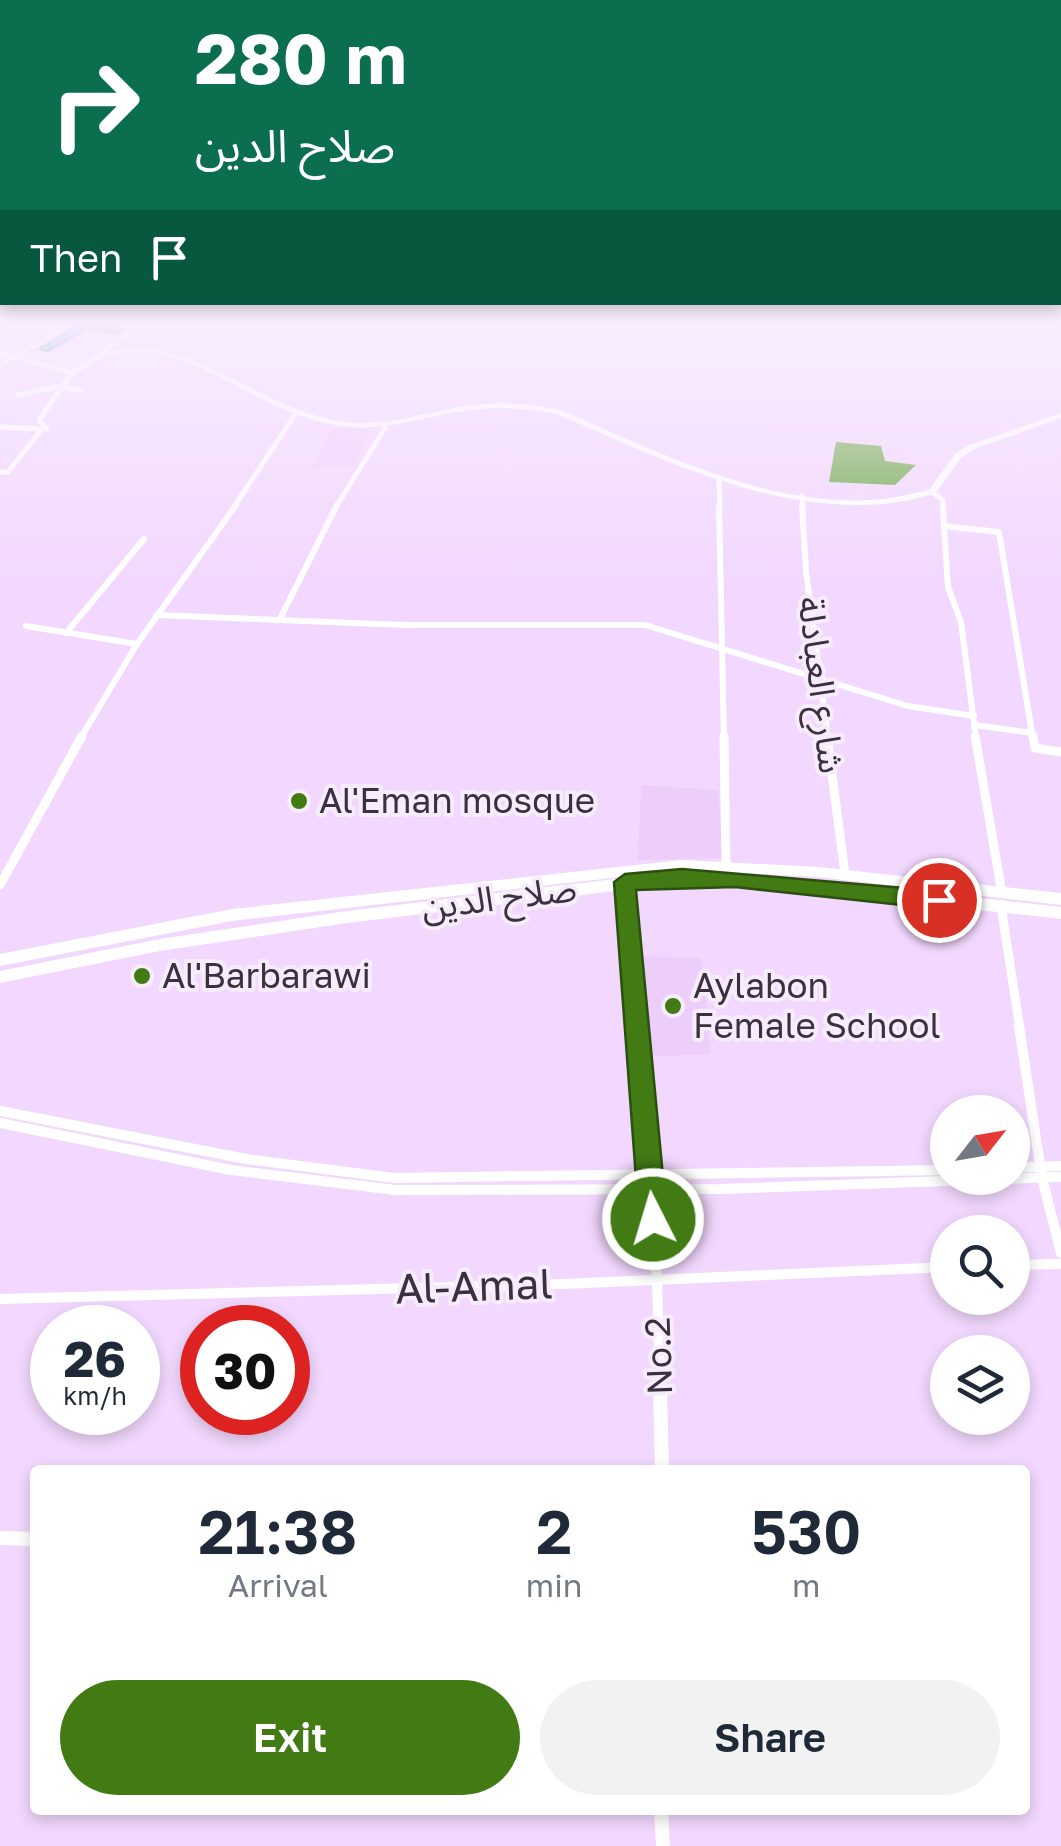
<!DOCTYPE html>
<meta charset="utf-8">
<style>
body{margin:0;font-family:"Golos Text","Noto Sans Arabic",sans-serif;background:#f2f2f3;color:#1f2937;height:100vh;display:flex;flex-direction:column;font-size:38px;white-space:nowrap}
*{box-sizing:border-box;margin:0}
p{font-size:32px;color:#747a83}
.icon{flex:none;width:55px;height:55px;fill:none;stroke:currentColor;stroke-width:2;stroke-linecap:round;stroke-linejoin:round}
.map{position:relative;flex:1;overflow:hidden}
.panel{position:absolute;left:30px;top:1465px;width:1000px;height:350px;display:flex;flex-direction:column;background:#fff;border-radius:10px;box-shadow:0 5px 15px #0003}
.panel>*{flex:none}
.banner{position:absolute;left:0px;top:0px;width:1062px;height:305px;box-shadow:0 5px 15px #0003;background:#0b6e4f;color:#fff;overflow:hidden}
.needle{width:65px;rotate:59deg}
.tools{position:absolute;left:930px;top:1095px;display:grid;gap:20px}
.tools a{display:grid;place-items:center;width:100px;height:100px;border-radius:50%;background:#fff;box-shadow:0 5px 15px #0003;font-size:50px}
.speed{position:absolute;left:30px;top:1305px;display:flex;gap:20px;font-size:50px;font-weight:700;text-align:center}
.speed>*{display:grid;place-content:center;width:130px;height:130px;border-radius:50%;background:#fff;box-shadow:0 5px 15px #0003;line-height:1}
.speed small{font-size:25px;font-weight:400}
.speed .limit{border:15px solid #d22;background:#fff;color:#111}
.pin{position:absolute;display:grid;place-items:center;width:85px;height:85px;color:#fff;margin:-42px;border:5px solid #fff;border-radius:50%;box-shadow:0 2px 10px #0007}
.me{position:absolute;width:110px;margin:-55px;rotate:355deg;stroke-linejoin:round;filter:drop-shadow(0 0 8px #0008)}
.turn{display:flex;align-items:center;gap:35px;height:210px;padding:0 30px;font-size:45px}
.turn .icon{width:130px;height:130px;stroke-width:2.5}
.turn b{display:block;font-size:70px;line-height:85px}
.then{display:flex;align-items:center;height:95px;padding:0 30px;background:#0003;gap:20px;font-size:38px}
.eta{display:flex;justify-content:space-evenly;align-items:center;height:170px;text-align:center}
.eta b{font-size:60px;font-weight:600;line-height:70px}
.button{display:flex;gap:20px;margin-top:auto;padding:20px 30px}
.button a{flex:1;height:115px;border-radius:60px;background:#427b14;color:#fff;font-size:40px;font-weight:600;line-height:115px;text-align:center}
.button a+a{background:#f2f2f3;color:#1f2937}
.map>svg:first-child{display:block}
.built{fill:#edcefb}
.water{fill:#6ba845}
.building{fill:#23bdbd;stroke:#4d8383;stroke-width:2.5}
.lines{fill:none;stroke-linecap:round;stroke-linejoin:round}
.street-far4{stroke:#fff;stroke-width:5}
.street-far3{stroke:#fff;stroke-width:6}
.street-far2{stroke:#fff;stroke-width:9}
.street-far1{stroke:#fff;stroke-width:10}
.street{stroke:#fff;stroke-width:14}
.secondary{fill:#fff;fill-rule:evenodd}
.highway{fill:#fff;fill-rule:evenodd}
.route{fill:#427b14;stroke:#2b500d;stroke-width:2.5}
.poi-dot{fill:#427b14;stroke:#f6ecfb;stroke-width:4}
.labels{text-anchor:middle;stroke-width:8;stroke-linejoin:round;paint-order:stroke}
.street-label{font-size:35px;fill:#3b303f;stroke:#f6ecfb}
.poi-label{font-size:35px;fill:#3b303f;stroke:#f6ecfb;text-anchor:start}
.near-street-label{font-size:42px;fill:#3b303f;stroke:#f6ecfb}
</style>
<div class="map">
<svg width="1061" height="1846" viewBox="0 0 1061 1846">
<rect width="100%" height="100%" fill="#f2d8fe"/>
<g class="built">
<polygon points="332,427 370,430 353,467 314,467"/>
<polygon points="641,785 718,790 723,858 638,860"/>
<polygon points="634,956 701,958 711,1054 644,1057"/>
</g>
<polygon class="water" points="836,442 881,446 885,461 916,465 895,485 829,482"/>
<polygon class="building" points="83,321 123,329 115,334 88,328 48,351 40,349"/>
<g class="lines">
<g class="street-far4">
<polyline points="21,321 60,332"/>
<polyline points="0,354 14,357 77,321"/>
<polyline points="95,358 144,321"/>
<polyline points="18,395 56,387 81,390"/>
<polyline points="0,427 44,429"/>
<polyline points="47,429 39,420 72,373"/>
<polyline points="0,472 8,472 42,429"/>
<polyline points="719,478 720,507"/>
<polyline points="932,492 943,500 943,507"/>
<polyline points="802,496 803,507"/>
<polyline points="234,507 296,413"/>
<polyline points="336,507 385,428"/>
</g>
<g class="street-far3">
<polyline points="719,505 724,739"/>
<polyline points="802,505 806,571 828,739"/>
<polyline points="943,505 944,526"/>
<polyline points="156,615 405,625 645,625 908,706 974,716"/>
<polyline points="280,619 337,505"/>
<polyline points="26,626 137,644"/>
<polyline points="66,633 144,539"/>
<polyline points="975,725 1032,733 1033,739"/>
<polyline points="80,739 137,644 236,505"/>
<polyline points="976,739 961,622 948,587 944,526 999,532 1032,733"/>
</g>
<g class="street-far2">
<polyline points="724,736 726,865"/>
<polyline points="827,736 845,874"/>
<polyline points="975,736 1002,893"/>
<polyline points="1033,736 1035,748 1061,752"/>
<polyline points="625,882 637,1029"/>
<polyline points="0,885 82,736"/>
<polyline points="1001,906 1020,1029"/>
</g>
<g class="street-far1">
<polyline points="637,1026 657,1278 660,1392"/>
<polyline points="1019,1026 1042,1178 1061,1253"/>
<polyline points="0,1111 246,1159 394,1178 948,1170"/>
<polyline points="0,1123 231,1170 395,1190 722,1189 1061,1177"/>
<polyline points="1012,1168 1061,1166"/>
<polyline points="1012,1265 1061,1264"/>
<polyline points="0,1299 563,1284 948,1267"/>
</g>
<g class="street">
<polyline points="660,1390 662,1470"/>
<polyline points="0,1538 35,1539"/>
<polyline points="661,1810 663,1846"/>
</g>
<path class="secondary" d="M138 347C159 350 178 354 197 362 247 383 293 416 347 422 384 426 418 415 454 408 490 401 525 402 561 410 661 453 771 510 884 499 899 497 914 493 929 490L955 454 969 445 1061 413V418L975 449 961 458 935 494C918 498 899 503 882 504 767 513 659 457 556 414 522 407 491 406 457 412 421 418 388 430 351 427 323 425 296 415 270 403 222 381 169 340 113 354 98 358 86 369 72 375L15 359 0 367V362L14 355 71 370 104 352Z"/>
<g class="highway">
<polygon points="682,860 818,867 1061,893 1061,905 818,877 682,870 232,921 0,966 0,954 232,909"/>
<polygon points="682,871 825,881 1061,907 1061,919 825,893 682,883 347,923 160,951 0,983 0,971 160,939 347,911"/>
</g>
</g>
<linearGradient id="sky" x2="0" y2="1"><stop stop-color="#76afa7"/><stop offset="0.55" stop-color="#f9edff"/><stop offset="1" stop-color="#f9edff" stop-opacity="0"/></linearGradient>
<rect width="1061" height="580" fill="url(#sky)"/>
<polygon class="route" points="682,869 939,891 950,900 939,909 735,887 636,890 667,1219 663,1229 653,1233 643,1229 639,1219 614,882 625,874"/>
<g class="poi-dot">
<circle cx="299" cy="801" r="10"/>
<circle cx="142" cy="976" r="10"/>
<circle cx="673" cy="1006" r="10"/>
</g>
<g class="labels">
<g class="street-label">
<text transform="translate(821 685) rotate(83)" y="12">شارع العبادلة</text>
<text transform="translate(499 898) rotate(-7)" y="12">صلاح الدين</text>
<text transform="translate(659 1356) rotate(-92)" y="12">No.2</text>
</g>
<g class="poi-label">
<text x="319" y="813">Al'Eman mosque</text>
<text x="162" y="988">Al'Barbarawi</text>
<text x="693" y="998">Aylabon<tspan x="693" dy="40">Female School</tspan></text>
</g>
<g class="near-street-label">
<text transform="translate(474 1286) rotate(-2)" y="15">Al-Amal</text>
</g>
</g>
</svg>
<div class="tools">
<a><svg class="needle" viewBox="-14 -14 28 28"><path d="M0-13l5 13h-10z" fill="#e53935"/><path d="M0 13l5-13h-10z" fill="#747a83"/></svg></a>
<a><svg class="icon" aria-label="search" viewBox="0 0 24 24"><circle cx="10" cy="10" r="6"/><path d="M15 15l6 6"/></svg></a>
<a><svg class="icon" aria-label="layers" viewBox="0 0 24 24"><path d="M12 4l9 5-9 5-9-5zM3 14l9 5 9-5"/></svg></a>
</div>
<div class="speed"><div>26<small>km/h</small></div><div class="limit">30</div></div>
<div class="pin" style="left:939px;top:900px;background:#d93025"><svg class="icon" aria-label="arrive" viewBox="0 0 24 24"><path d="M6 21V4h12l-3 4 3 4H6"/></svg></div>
<svg class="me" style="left:653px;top:1219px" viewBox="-20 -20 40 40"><circle r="17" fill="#427b14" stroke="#fff" stroke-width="3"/><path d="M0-11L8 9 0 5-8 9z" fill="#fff"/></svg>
<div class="banner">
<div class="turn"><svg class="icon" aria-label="right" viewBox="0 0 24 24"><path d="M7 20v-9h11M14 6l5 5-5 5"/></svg><div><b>280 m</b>صلاح الدين</div></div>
<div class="then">Then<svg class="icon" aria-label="arrive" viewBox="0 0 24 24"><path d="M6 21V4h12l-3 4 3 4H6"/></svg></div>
</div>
<section class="panel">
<div class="eta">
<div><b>21:38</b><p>Arrival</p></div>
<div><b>2</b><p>min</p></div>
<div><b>530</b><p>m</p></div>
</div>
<div class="button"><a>Exit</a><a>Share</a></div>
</section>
</div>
